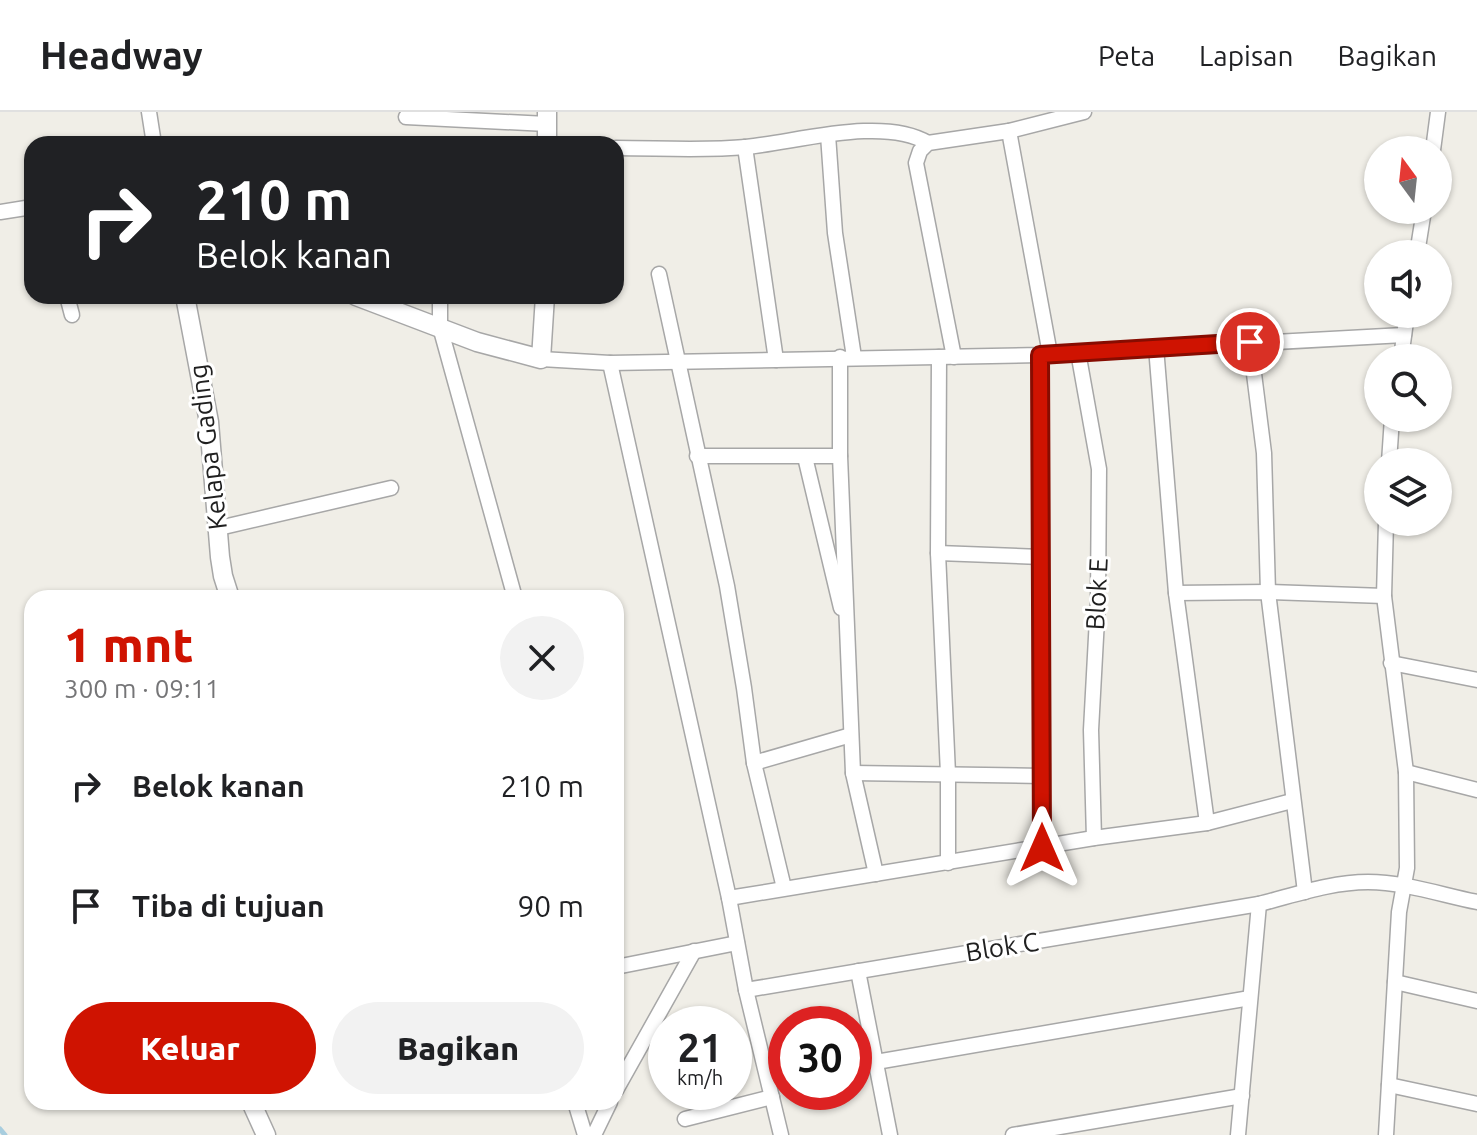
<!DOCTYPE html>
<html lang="id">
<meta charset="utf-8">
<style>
body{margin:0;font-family:Ubuntu,sans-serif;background:#f2f2f2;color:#202124;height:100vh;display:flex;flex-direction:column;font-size:30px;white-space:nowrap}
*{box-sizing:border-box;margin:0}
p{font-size:26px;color:#757577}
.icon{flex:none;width:44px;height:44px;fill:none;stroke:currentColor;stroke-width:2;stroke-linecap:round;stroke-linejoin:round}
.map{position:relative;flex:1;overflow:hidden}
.panel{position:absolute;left:24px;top:478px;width:600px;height:520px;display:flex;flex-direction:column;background:#fff;border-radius:24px;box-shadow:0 2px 6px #0004}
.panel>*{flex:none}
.top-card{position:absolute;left:24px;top:24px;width:600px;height:168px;border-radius:24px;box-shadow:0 2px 6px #0004;background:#202124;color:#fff;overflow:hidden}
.needle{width:52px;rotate:345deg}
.fabs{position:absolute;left:1364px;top:24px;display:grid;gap:16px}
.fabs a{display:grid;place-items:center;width:88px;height:88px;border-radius:50%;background:#fff;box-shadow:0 2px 6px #0004;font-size:40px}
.speed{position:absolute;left:648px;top:894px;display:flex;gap:16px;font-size:40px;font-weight:700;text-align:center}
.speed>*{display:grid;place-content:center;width:104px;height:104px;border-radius:50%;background:#fff;box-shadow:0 2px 6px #0004;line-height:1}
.speed small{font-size:20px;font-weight:400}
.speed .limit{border:12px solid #d22;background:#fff;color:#111}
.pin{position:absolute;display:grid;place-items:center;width:68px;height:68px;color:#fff;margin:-34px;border:4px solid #fff;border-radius:50%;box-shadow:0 2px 8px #0007}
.me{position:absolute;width:88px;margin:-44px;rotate:0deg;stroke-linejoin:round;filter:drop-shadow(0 0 6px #0008)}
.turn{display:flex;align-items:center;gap:28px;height:168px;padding:0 40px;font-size:36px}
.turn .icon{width:104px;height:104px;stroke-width:2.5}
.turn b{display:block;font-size:56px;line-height:68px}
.round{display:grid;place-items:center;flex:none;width:84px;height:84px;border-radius:42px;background:#f2f2f2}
.summary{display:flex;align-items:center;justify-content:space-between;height:136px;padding:0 40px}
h1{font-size:48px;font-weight:800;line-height:60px;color:#cf1301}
.button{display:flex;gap:16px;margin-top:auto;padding:16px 40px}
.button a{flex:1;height:92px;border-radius:48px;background:#cf1301;color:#fff;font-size:32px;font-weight:800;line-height:92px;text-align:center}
.button a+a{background:#f2f2f2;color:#202124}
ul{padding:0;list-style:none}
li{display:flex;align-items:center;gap:24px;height:120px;padding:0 40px}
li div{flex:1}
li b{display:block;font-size:30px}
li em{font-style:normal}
header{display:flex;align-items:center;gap:48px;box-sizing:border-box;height:112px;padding:0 40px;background:#fff;border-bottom:2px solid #e0e0e0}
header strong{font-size:38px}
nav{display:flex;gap:44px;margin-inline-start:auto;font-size:28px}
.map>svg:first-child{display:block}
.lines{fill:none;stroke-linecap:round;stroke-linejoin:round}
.stream{stroke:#a8cdde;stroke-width:5}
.minor-casing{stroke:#a7a7a7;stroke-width:17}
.tertiary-casing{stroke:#a7a7a7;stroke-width:21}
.minor{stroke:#fff;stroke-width:14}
.tertiary{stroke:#fff;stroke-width:18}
.route-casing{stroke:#870c01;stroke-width:20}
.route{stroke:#cf1301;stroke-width:14}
.labels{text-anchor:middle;stroke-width:6;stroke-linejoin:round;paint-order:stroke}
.street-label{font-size:26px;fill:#202020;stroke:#fff}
</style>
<header>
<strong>Headway</strong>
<nav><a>Peta</a><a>Lapisan</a><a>Bagikan</a></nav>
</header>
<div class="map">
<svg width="1477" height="1023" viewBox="0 0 1477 1023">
<rect width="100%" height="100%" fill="#f0eee7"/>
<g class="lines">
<polyline class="stream" points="0,1017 5,1023"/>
<g class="minor-casing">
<g id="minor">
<polyline points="149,0 154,32"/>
<polyline points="406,5 547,12"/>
<polyline points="1009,19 1050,242"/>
<polyline points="828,23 835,121 854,245"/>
<polyline points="745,35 776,248"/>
<path d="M616 36C659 36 703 39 746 35 797 30 883 4 928 31"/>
<polyline points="1433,38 1438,0"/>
<polyline points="0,100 32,95"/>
<polyline points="1417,142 1424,98"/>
<polyline points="659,162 727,474 744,576 754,651 784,776"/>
<polyline points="67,184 72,203"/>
<polyline points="440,184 440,215 515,486"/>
<polyline points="1250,230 1264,341 1268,480 1305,780"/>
<polyline points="1156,235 1176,481 1207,711"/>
<polyline points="1078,240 1099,357 1098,488 1091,618 1094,726"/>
<polyline points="1040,243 1042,736"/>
<polyline points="840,245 840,344 853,661 876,762"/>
<polyline points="939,245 938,441 948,662 948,751"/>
<polyline points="954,245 916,51 920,39 928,31 1009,19 1084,0"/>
<polyline points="1401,246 1407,202"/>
<polyline points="541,247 610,251 1040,243 1404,223"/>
<polyline points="610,251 729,786 746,878 781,1023"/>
<polyline points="697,344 840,344"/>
<polyline points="805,345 841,496"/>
<polyline points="1389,350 1392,306"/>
<polyline points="1386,410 1384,484 1406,660 1407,756 1399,800 1386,1023"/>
<polyline points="219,416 391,376"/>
<polyline points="938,441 1041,445"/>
<polyline points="1176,481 1268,480 1384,484"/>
<polyline points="1391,551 1477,568"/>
<polyline points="754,651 851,623"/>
<polyline points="1406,660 1477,678"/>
<polyline points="853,661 1042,664"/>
<polyline points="729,786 1094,726 1207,711 1292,689"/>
<polyline points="616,855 737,831"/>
<polyline points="858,859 890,1023"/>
<polyline points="1395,870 1477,889"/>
<path d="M746 878 1259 792C1295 783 1331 770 1368 770 1404 770 1442 783 1477 790"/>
<polyline points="876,950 1250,886"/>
<polyline points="1389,973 1477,992"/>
<polyline points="616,978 694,839"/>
<polyline points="575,990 585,1023"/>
<polyline points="685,1007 772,985"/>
<polyline points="594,1023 610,990"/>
<polyline points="1013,1023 1242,984"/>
<polyline points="1238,1023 1259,792"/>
</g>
</g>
<g class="tertiary-casing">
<g id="tertiary">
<polyline points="547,32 547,0"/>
<polyline points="185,184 209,310 220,445 223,464 230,486"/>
<polyline points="356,184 477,230 541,247 545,184"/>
<polyline points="251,990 266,1023"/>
</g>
</g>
<use href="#minor" class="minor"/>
<use href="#tertiary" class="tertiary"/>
</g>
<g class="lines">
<g class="route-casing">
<polyline id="route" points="1042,736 1040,243 1250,230"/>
</g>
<use href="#route" class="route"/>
</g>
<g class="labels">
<g class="street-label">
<text transform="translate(208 335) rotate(-97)" y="9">Kelapa Gading</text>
<text transform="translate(1097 482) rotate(-87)" y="9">Blok E</text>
<text transform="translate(1002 835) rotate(-9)" y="9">Blok C</text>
</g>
</g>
</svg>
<div class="fabs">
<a><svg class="needle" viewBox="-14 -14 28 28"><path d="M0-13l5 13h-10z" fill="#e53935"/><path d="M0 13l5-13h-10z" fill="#757577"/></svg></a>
<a><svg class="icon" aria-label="sound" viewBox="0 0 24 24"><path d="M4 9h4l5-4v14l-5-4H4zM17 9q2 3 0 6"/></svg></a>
<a><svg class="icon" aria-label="search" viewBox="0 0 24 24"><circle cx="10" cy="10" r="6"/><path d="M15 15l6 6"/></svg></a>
<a><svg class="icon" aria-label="layers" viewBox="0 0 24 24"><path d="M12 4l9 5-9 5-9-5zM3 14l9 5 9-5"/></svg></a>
</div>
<div class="speed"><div>21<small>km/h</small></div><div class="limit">30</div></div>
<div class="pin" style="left:1250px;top:230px;background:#d93025"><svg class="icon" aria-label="arrive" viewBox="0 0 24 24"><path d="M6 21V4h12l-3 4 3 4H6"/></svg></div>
<svg class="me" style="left:1042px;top:736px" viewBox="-20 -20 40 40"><path d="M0-17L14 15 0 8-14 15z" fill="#cf1301" stroke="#fff" stroke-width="4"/></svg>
<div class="top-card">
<div class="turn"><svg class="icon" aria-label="right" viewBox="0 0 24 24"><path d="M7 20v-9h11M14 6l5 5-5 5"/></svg><div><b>210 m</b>Belok kanan</div></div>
</div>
<section class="panel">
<div class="summary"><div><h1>1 mnt</h1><p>300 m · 09:11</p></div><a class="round"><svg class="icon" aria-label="close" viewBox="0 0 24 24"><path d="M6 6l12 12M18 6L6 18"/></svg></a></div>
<ul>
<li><svg class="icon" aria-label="right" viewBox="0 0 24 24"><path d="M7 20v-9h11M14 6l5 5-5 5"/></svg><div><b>Belok kanan</b></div><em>210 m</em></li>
<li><svg class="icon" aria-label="arrive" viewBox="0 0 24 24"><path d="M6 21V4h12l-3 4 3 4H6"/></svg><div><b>Tiba di tujuan</b></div><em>90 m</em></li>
</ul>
<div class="button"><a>Keluar</a><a>Bagikan</a></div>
</section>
</div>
